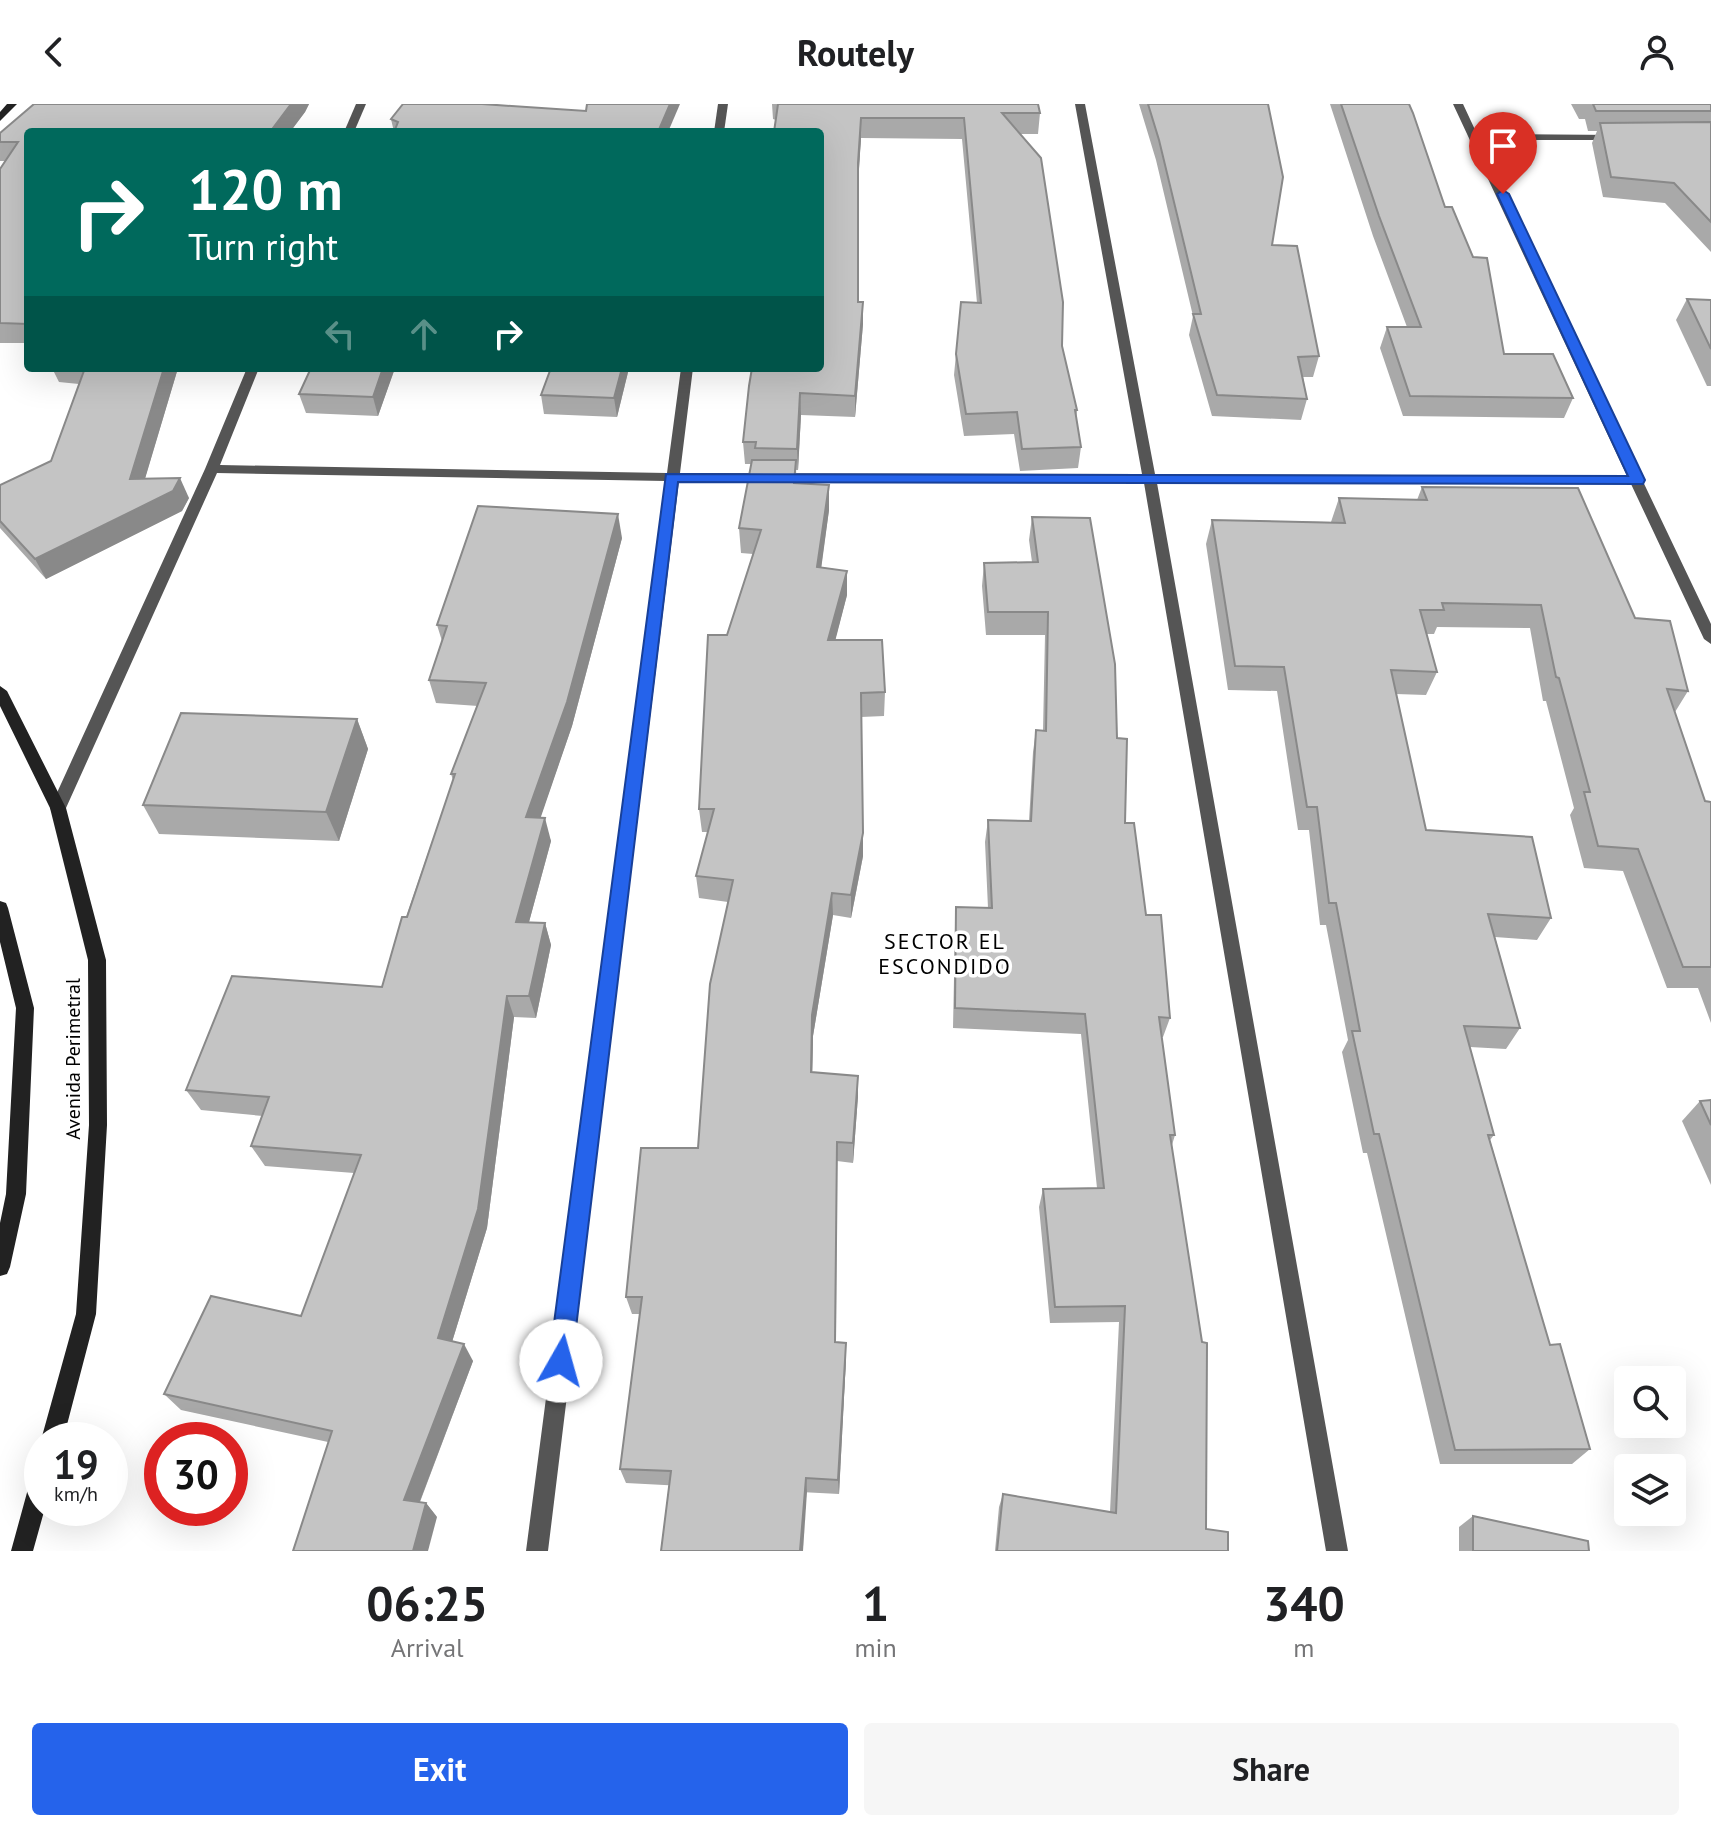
<!DOCTYPE html>
<style>
body{margin:0;font-family:"PT Sans",sans-serif;background:#f6f6f6;color:#202124;height:100vh;display:flex;flex-direction:column;font-size:30px;white-space:nowrap}
*{box-sizing:border-box;margin:0}
p{font-size:26px;color:#757577}
.icon{flex:none;width:44px;height:44px;fill:none;stroke:currentColor;stroke-width:2;stroke-linecap:round;stroke-linejoin:round}
.map{position:relative;height:1447px;overflow:hidden}
.details{display:flex;flex-direction:column;background:#fff;flex:1}
.details>*{flex:none}
.top-card{position:absolute;left:24px;top:24px;width:800px;height:244px;border-radius:8px;box-shadow:0 8px 32px #0002;background:#00695c;color:#fff;overflow:hidden}
.tools{position:absolute;left:1614px;top:1262px;display:grid;gap:16px}
.tools a{display:grid;place-items:center;width:72px;height:72px;border-radius:8px;background:#fff;box-shadow:0 8px 32px #0002;font-size:40px}
.speed{position:absolute;left:24px;top:1318px;display:flex;gap:16px;font-size:40px;font-weight:700;text-align:center}
.speed>*{display:grid;place-content:center;width:104px;height:104px;border-radius:50%;background:#fff;box-shadow:0 8px 32px #0002;line-height:1}
.speed small{font-size:20px;font-weight:400}
.speed .limit{border:12px solid #d22;background:#fff;color:#111}
.pin{position:absolute;display:grid;place-items:center;width:68px;height:68px;color:#fff;margin:-82px -34px;border-radius:50% 50% 50% 0;rotate:-45deg;box-shadow:0 0 8px #0007}
.pin .icon{rotate:45deg}
.me{position:absolute;width:88px;margin:-44px;rotate:7deg;stroke-linejoin:round;filter:drop-shadow(0 0 6px #0008)}
.turn{display:flex;align-items:center;gap:28px;height:168px;padding:0 32px;font-size:36px}
.turn .icon{width:104px;height:104px;stroke-width:2.5}
.turn b{display:block;font-size:56px;line-height:68px}
.lanes{display:flex;align-items:center;height:76px;padding:0 32px;background:#0003;justify-content:center;gap:40px;direction:ltr}
.lanes .off{opacity:.35}
.eta{display:flex;justify-content:space-evenly;align-items:center;height:136px;text-align:center}
.eta b{font-size:48px;font-weight:600;line-height:56px}
.action{display:flex;gap:16px;margin-top:auto;padding:16px 32px}
.action a{flex:1;height:92px;border-radius:8px;background:#2563eb;color:#fff;font-size:32px;font-weight:600;line-height:92px;text-align:center}
.action a+a{background:#f6f6f6;color:#202124}
header{display:flex;justify-content:space-between;align-items:center;height:104px;padding:0 32px;background:#fff;font-size:36px;font-weight:600}
.map>svg:first-child{display:block}
.lines{fill:none;stroke-linecap:round;stroke-linejoin:round}
.minor{fill:#555;fill-rule:evenodd}
.secondary{fill:#222;fill-rule:evenodd}
.wall{fill:#a9a9a9}
.shaded-wall{fill:#898989}
.building{fill:#c4c4c4;stroke:#898989;stroke-width:2}
.route{fill:#2563eb;stroke:#184099;stroke-width:2}
.labels{text-anchor:middle;stroke-width:7;stroke-linejoin:round;paint-order:stroke}
.street-label{font-size:20px;fill:#000;stroke:#fff}
.neighbourhood-label{font-size:22px;letter-spacing:2px;fill:#000;stroke:#fff}
</style>
<header><svg class="icon" aria-label="back" viewBox="0 0 24 24"><path d="M15 5l-7 7 7 7"/></svg>Routely<svg class="icon" aria-label="person" viewBox="0 0 24 24"><circle cx="12" cy="8" r="4"/><path d="M4 21q1-7 8-7t8 7"/></svg></header>
<div class="map">
<svg width="1711" height="1447" viewBox="0 0 1711 1447">
<rect width="100%" height="100%" fill="#fff"/>
<g class="lines">
<g class="minor">
<polygon points="356,0 366,0 354,28 344,28"/>
<polygon points="718,0 728,0 724,28 714,28"/>
<polygon points="1075,0 1085,0 1155,370 1627,372 1453,0 1463,0 1477,30 1617,31 1617,35 1613,36 1480,36 1711,520 1711,540 1704,535 1631,380 1157,379 1348,1447 1326,1447 1144,379 679,377 548,1447 526,1447 666,377 217,369 66,704 64,708 52,708 50,704 205,365 247,264 259,264 220,361 667,369 681,264 693,264 680,369 1142,370"/>
</g>
<g class="secondary">
<polygon points="7,0 17,0 0,17 0,8"/>
<polygon points="0,582 7,587 66,704 106,856 107,1021 96,1210 63,1336 41,1336 76,1210 89,1021 88,856 50,704 0,602"/>
<polygon points="0,797 6,799 8,804 34,904 26,1090 10,1163 7,1170 0,1172 0,1119 6,1090 16,904 0,838"/>
<polygon points="42,1363 42,1404 45,1404 33,1447 11,1447 31,1374 34,1366"/>
</g>
</g>
<g class="wall">
<polygon points="34,0 309,0 305,8 290,28 28,28 28,239 0,239 0,65 5,57 0,57 0,29"/>
<polygon points="772,0 1038,0 1040,9 1038,30 1021,30 1062,242 1077,306 1076,314 1081,343 1078,364 1020,367 1014,330 964,332 954,271 956,250 977,199 962,35 861,34 858,79 858,198 863,198 863,220 855,313 801,311 798,366 796,366 797,379 829,381 829,406 821,463 847,467 847,491 835,536 885,588 884,612 861,613 863,752 851,814 833,811 813,932 812,968 858,972 858,992 853,1059 837,1057 836,1238 846,1239 846,1255 839,1390 626,1379 620,1365 640,1210 632,1210 626,1193 698,1044 728,798 699,794 696,772 708,728 702,728 699,705 727,531 753,450 741,449 739,424 751,360 745,360 743,338 820,264 776,16 773,15"/>
<polygon points="1139,0 1268,0 1272,141 1319,252 1313,273 1303,273 1307,295 1301,316 1212,312 1189,231 1193,212 1156,56"/>
<polygon points="1330,0 1409,0 1445,103 1504,250 1573,294 1564,314 1403,312 1380,244 1387,223 1407,223 1373,132"/>
<polygon points="1571,0 1711,0 1711,148 1665,99 1603,93 1592,39 1597,27 1588,27 1585,15 1579,15"/>
<polygon points="391,15 668,28 394,28"/>
<polygon points="1687,195 1711,196 1711,282 1707,282 1676,216"/>
<polygon points="52,264 178,264 145,374 189,394 182,407 46,475 0,424 0,381 51,357 79,280 59,278"/>
<polygon points="311,264 395,264 378,312 306,309 299,290"/>
<polygon points="551,264 629,264 617,313 544,310 541,291"/>
<polygon points="1422,383 1635,514 1688,587 1675,608 1705,697 1711,698 1711,919 1698,884 1667,884 1623,767 1584,764 1570,711 1574,704 1546,597 1543,597 1530,524 1437,523 1434,530 1427,530 1437,568 1426,591 1396,590 1426,726 1551,814 1537,836 1495,833 1520,924 1506,945 1470,943 1494,1031 1490,1036 1550,1241 1590,1345 1572,1360 1440,1360 1367,1049 1363,1049 1342,948 1348,936 1326,821 1320,821 1309,726 1298,726 1277,587 1228,586 1206,440 1212,416 1331,418 1339,394 1417,396"/>
<polygon points="1032,413 1117,634 1125,719 1170,914 1163,933 1162,933 1175,1031 1172,1041 1206,1425 1228,1447 995,1447 999,1403 1003,1390 1110,1408 1119,1218 1050,1219 1039,1103 1043,1085 1097,1084 1081,930 953,924 955,824 956,803 988,804 985,738 988,716 1029,717 1033,648 1036,626 1043,627 1045,531 986,531 982,482 984,459 1032,458 1029,436"/>
<polygon points="622,434 572,622 540,714 551,737 529,818 545,819 551,841 536,914 514,913 487,1124 452,1238 473,1257 420,1398 426,1399 437,1413 328,1338 181,1306 164,1290 301,1212 354,1069 265,1062 251,1042 263,1012 201,1006 186,986 382,883 453,676 451,670 478,602 436,599 429,576 442,537 437,521"/>
<polygon points="357,615 368,645 339,737 159,730 143,701"/>
<polygon points="1711,996 1711,1081 1682,1017 1700,997"/>
<polygon points="1473,1412 1589,1447 1459,1447 1459,1423"/>
</g>
<g class="shaded-wall">
<polygon points="291,0 309,0 305,8 290,28 270,28"/>
<polygon points="670,0 680,0 668,28 658,28"/>
<polygon points="861,14 861,34 858,80 858,59"/>
<polygon points="863,198 863,220 855,313 855,292"/>
<polygon points="164,264 178,264 139,395 130,375"/>
<polygon points="383,264 395,264 378,312 373,293"/>
<polygon points="622,264 629,264 617,313 614,294"/>
<polygon points="800,289 801,311 798,366 797,345"/>
<polygon points="180,374 189,394 182,407 46,475 35,455"/>
<polygon points="829,381 829,406 818,488 817,463"/>
<polygon points="618,410 622,434 572,622 533,736 526,713"/>
<polygon points="847,467 847,491 829,561 828,536"/>
<polygon points="357,615 368,645 339,737 326,708"/>
<polygon points="545,714 551,737 523,840 516,818"/>
<polygon points="863,729 863,752 851,814 851,791"/>
<polygon points="832,789 833,811 813,932 812,988 811,968 812,911"/>
<polygon points="545,819 551,841 536,914 529,892"/>
<polygon points="507,892 514,913 487,1124 448,1251 438,1234"/>
<polygon points="858,972 858,992 853,1059 853,1039"/>
<polygon points="846,1239 846,1255 839,1390 838,1376"/>
<polygon points="464,1240 473,1257 415,1410 404,1396"/>
<polygon points="806,1374 807,1388 803,1447 800,1447"/>
<polygon points="426,1399 437,1413 428,1447 413,1447"/>
</g>
<g class="building">
<polygon points="34,0 291,0 270,28 28,28 28,220 0,219 0,65 18,38 0,38 0,29"/>
<polygon points="403,0 482,0 586,7 587,0 670,0 658,28 394,28 398,18 391,15"/>
<polygon points="778,0 1038,0 1040,9 1002,9 1041,54 1063,198 1062,242 1077,306 1075,306 1081,343 1022,345 1017,308 966,310 956,250 961,198 981,199 964,14 861,14 858,59 858,198 863,198 855,292 800,289 797,345 755,344 756,338 743,338 749,282 752,264 820,264 820,28 774,28"/>
<polygon points="1148,0 1268,0 1283,73 1272,141 1297,142 1319,252 1298,253 1307,295 1217,291 1193,210 1201,210 1159,36"/>
<polygon points="1341,0 1409,0 1413,9 1445,103 1452,103 1473,153 1487,154 1504,250 1553,250 1573,294 1410,292 1387,223 1421,223 1379,112"/>
<polygon points="1593,0 1711,0 1711,7 1596,7"/>
<polygon points="1711,18 1711,118 1674,79 1611,73 1600,19"/>
<polygon points="1687,195 1711,196 1711,245"/>
<polygon points="85,264 164,264 130,375 180,374 173,387 35,455 0,417 0,381 51,357"/>
<polygon points="311,264 383,264 373,293 299,290"/>
<polygon points="551,264 622,264 614,294 541,291"/>
<polygon points="752,356 796,356 794,379 829,381 817,463 847,467 828,536 882,536 885,588 861,589 863,729 851,791 832,789 812,911 811,968 858,972 853,1039 837,1038 835,1238 846,1239 838,1376 806,1374 800,1447 661,1447 671,1367 620,1365 642,1193 626,1193 641,1044 698,1044 710,880 733,776 696,772 714,705 699,705 708,531 727,531 761,426 739,424"/>
<polygon points="1422,383 1578,384 1635,514 1670,517 1688,587 1667,585 1705,697 1711,698 1711,863 1683,863 1638,745 1598,742 1584,688 1590,688 1559,574 1556,573 1541,501 1442,499 1444,506 1420,506 1437,568 1391,566 1426,726 1532,733 1551,814 1488,810 1520,924 1464,922 1494,1031 1488,1031 1550,1241 1560,1240 1590,1345 1455,1346 1379,1030 1374,1030 1352,927 1360,927 1336,799 1329,799 1317,703 1307,703 1284,563 1235,562 1212,416 1345,419 1339,394 1427,396"/>
<polygon points="478,402 618,410 567,598 526,713 545,714 516,818 545,819 529,892 507,892 478,1105 438,1234 464,1240 404,1396 426,1399 413,1447 293,1447 332,1327 164,1290 211,1192 301,1212 361,1051 251,1042 269,993 186,986 232,872 382,883 402,813 407,813 455,670 451,670 486,579 429,576 447,522 437,521"/>
<polygon points="1032,413 1090,414 1115,560 1117,634 1127,635 1125,719 1134,719 1146,811 1161,811 1170,914 1159,913 1175,1031 1170,1031 1202,1238 1207,1239 1206,1425 1228,1428 1228,1447 997,1447 1003,1390 1116,1409 1125,1202 1055,1203 1043,1085 1104,1084 1085,910 955,904 956,803 992,804 988,716 1031,717 1036,626 1046,627 1048,508 988,508 984,459 1038,458"/>
<polygon points="181,609 357,615 326,708 143,701"/>
<polygon points="1711,996 1711,1021 1700,997"/>
<polygon points="1473,1412 1588,1437 1589,1447 1473,1447"/>
</g>
<polygon class="route" points="1503,86 1509,90 1645,376 1643,380 678,378 572,1257 569,1266 561,1269 553,1266 549,1257 666,370 1628,372 1497,90"/>
<g class="labels">
<g class="street-label">
<text transform="translate(73 955) rotate(-90)" y="7">Avenida Perimetral</text>
</g>
<g class="neighbourhood-label">
<text x="945" y="845">SECTOR EL<tspan x="945" dy="25">ESCONDIDO</tspan></text>
</g>
</g>
</svg>
<div class="tools">
<a><svg class="icon" aria-label="search" viewBox="0 0 24 24"><circle cx="10" cy="10" r="6"/><path d="M15 15l6 6"/></svg></a>
<a><svg class="icon" aria-label="layers" viewBox="0 0 24 24"><path d="M12 4l9 5-9 5-9-5zM3 14l9 5 9-5"/></svg></a>
</div>
<div class="speed"><div>19<small>km/h</small></div><div class="limit">30</div></div>
<div class="pin" style="left:1503px;top:90px;background:#d93025"><svg class="icon" aria-label="arrive" viewBox="0 0 24 24"><path d="M6 21V4h12l-3 4 3 4H6"/></svg></div>
<svg class="me" style="left:561px;top:1257px" viewBox="-20 -20 40 40"><circle r="19" fill="#fff"/><path d="M0-13L10 11 0 6-10 11z" fill="#2563eb"/></svg>
<div class="top-card">
<div class="turn"><svg class="icon" aria-label="right" viewBox="0 0 24 24"><path d="M7 20v-9h11M14 6l5 5-5 5"/></svg><div><b>120 m</b>Turn right</div></div>
<div class="lanes"><svg class="icon off" aria-label="left" viewBox="0 0 24 24"><path d="M17 20v-9H6M10 6l-5 5 5 5"/></svg><svg class="icon off" aria-label="ahead" viewBox="0 0 24 24"><path d="M12 20V5M6 11l6-6 6 6"/></svg><svg class="icon" aria-label="right" viewBox="0 0 24 24"><path d="M7 20v-9h11M14 6l5 5-5 5"/></svg></div>
</div>
</div>
<section class="details">
<div class="eta">
<div><b>06:25</b><p>Arrival</p></div>
<div><b>1</b><p>min</p></div>
<div><b>340</b><p>m</p></div>
</div>
<div class="action"><a>Exit</a><a>Share</a></div>
</section>
